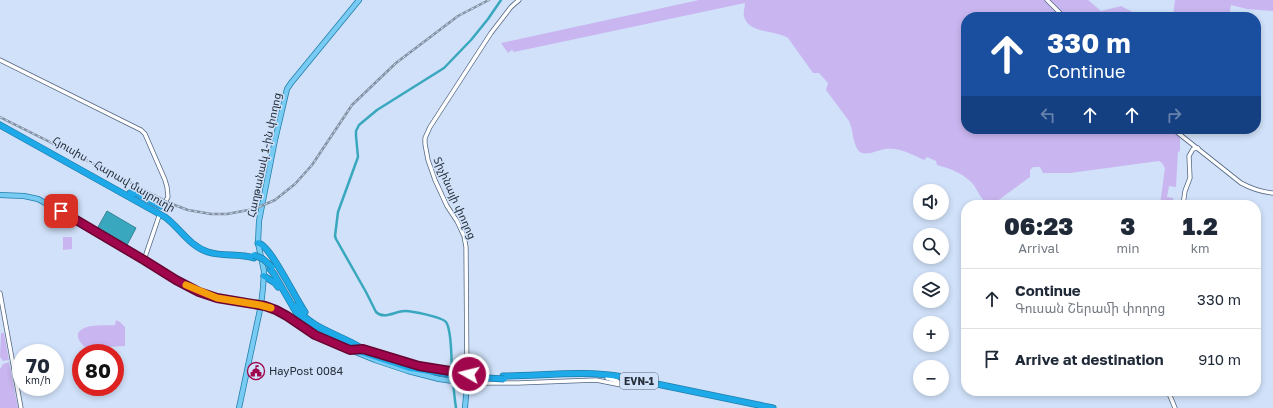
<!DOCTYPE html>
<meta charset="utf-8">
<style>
body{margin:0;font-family:"Golos Text","Noto Sans Armenian",sans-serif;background:#f6f6f7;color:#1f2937;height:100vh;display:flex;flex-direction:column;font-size:15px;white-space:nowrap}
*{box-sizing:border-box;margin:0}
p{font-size:13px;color:#747a83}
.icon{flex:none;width:22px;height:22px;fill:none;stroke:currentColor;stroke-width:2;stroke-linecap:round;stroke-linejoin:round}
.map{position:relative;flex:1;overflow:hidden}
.sheet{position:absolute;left:961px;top:200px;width:300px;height:196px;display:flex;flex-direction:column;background:#fff;border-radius:16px;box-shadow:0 2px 6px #0003}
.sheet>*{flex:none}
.guide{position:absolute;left:961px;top:12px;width:300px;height:122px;border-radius:16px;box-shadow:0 2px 6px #0003;background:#1a4fa0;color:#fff;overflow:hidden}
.tools{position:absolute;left:913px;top:184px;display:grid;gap:8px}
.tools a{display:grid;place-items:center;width:36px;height:36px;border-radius:50%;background:#fff;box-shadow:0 2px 6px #0003;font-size:20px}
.speed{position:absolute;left:12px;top:344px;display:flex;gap:8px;font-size:20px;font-weight:700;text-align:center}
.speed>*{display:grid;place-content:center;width:52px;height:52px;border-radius:50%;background:#fff;box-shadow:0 2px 6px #0003;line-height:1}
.speed small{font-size:10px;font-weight:400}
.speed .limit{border:6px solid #d22;background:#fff;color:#111}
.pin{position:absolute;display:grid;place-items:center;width:34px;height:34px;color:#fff;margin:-17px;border-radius:8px;box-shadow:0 2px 6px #0006}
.me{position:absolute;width:44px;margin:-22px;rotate:278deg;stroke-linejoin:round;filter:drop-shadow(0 0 3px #0008)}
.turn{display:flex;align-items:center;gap:14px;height:84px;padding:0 20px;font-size:18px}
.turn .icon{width:52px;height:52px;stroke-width:2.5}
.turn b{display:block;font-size:28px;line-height:34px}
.lanes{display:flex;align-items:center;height:38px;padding:0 20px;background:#0003;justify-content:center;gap:20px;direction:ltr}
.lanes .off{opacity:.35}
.eta{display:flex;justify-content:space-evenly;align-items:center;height:68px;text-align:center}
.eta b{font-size:24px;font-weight:800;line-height:28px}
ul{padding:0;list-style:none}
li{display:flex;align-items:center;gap:12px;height:60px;padding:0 20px;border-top:1px solid #e0e1e3}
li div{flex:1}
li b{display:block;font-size:15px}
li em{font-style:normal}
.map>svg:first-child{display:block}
.green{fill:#c9b6f0}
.water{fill:#39a8be;stroke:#338396}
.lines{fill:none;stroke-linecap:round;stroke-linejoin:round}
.canal{stroke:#39a8be;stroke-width:2.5}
.minor-casing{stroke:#536681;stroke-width:5}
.major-casing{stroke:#207eab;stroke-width:6}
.highway-casing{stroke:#207eab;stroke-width:7}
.minor{stroke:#fff;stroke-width:3.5}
.major{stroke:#78cbf2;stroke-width:4.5}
.highway{stroke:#1ea9e9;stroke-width:5.5}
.rail-casing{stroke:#8390a2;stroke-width:2.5}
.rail{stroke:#d0e1f9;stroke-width:1;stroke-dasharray:3;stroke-linecap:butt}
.highway-bridge-casing{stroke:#207eab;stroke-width:7;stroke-linecap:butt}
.highway-bridge{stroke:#1ea9e9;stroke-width:5.5}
.route-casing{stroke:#670431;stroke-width:10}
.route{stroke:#9f064b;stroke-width:7}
.slow{stroke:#f59e0b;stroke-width:7}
.labels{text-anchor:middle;stroke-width:3;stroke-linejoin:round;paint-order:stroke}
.shield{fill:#d0e1f9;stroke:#586473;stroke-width:1}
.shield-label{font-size:10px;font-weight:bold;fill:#252e39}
.street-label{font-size:11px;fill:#252e39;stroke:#d0e1f9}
.poi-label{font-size:11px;fill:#252e39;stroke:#d0e1f9;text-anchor:start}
</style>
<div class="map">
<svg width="1273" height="408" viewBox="0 0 1273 408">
<rect width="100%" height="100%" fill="#d0e1f9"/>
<g class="green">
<path d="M699 0H1088L1101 11 1121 6 1142 17H966V129H1170L1180 137V151L1178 152 1176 187 1169 186 1167 197 1173 198V205H1160L1165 168 1162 163 1159 161 1070 173H1043L1040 167H1033L1030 170V177L996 202 989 204C981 200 978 191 973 184 963 173 951 169 937 165L936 161 927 157 924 160C911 154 900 147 885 149 877 150 864 158 858 150 853 144 853 129 849 121L826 90 828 83 819 73H813L788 38C775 30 748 34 744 16 743 12 745 7 745 3L514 52 512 50 508 53 501 43Z"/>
<polygon points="1175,0 1273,0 1273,11 1247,9 1231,5 1229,17 1173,17"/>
<polygon points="63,237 72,237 72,249 63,250"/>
<path d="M116 320 120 322 125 327V346L86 348C82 344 77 340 78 334 82 323 105 326 115 325Z"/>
<polygon points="1,333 4,333 9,360 3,361 0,357"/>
<polygon points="9,362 18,408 0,408 0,369 3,364"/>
</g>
<polygon class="water" points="107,211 136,228 127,245 98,230 98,227"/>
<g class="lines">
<path class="canal" d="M456 408C454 395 453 381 452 368 451 358 452 330 446 322 442 317 412 311 405 311 395 311 384 320 376 312L366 292 336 239 335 236 338 212 358 157 356 136V131L359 125 377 110 444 68 471 40 488 19 501 0"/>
<g class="minor-casing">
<g id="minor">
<polyline points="519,0 511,7 491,33 430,127 425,138 425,144 428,160 435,180 447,206 457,221 464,236 466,247 467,383 518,383 596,380 621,385 627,383 642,384"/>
<polyline points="1047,0 1064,17"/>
<polyline points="0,60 141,130 145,134 165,180 167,187 168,197 163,206"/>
<path d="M1173 129 1241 183C1252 189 1261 192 1273 193"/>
<polyline points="1183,205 1185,191 1190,178 1189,156 1193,149 1198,148"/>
<polyline points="144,260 159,216"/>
<polyline points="0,293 21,408"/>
<polyline points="607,378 617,381 620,384"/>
<polyline points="1168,391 1175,408"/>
</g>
</g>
<g class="major-casing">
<g id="major">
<polyline points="0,195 24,196 38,199 105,236 176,280 199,292 217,299 261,305 276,310 315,335 338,345 375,360 408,371 439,379 467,383 465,408"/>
<polyline points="239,408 261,305 263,288 264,271 258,243 259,221 275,140 287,89 291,83 359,0"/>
</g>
</g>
<g class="highway-casing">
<g id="highway">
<path d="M0 125 165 217C180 228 189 246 208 252 223 257 239 253 254 258"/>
<polyline points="130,193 138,194 160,206 163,206"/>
<path d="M258 243C270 244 296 300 305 312"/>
<polyline points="270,269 274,274 300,319 317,332 347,345 354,350 409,368 435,372"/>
<polyline points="264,276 275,283 278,287"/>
<path d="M295 306C312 330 340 334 363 349"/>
<path d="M503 376C543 376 583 370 623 377L773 408"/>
</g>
</g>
<use href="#minor" class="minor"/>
<use href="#major" class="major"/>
<use href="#highway" class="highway"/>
<g class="rail-casing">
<polyline id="rail" points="0,117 122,178 169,203 188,210 211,214 227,214 254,209 275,200 295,184 312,165 352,105 396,63 458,16 489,0"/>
</g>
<use href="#rail" class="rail"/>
<g class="highway-bridge-casing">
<g id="highway-bridge">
<polyline points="254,255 263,259 272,267"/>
<polyline points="435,372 470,377 504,379"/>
</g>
</g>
<use href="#highway-bridge" class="highway-bridge"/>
</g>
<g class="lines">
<g class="route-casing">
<polyline id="route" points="61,211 144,260 176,280 199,292 217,298 265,306 276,310 287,316 315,335 350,350 363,349 419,366 469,374"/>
</g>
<use href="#route" class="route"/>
<polyline class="slow" points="186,285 217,298 260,305 271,308"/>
</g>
<defs>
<g id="civic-ring" transform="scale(0.9)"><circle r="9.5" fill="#d0e1f9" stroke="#9f064b" stroke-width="1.5"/><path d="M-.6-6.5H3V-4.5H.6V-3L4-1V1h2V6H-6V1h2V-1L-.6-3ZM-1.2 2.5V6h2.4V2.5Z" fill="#9f064b"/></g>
</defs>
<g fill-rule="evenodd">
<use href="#civic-ring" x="256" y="371"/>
</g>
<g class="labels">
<rect class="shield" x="620" y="373" width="38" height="16" rx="3"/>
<g class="shield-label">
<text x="639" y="385">EVN-1</text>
</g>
<g class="street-label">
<text transform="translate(264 155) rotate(-78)" y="4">Հաղթանակ 1-ին փողոց</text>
<text transform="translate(114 174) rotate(30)" y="4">Հյուսիս - Հարավ մայրուղի</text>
<text transform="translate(455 198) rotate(66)" y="4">Տիչինայի փողոց</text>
</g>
<g class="poi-label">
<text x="269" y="375">HayPost 0084</text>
</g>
</g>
</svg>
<div class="tools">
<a><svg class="icon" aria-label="sound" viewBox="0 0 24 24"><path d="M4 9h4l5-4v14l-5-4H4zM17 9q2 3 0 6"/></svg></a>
<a><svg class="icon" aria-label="search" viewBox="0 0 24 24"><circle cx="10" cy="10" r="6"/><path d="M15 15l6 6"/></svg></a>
<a><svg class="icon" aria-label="layers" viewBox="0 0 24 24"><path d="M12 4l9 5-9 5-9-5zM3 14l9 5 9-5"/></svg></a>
<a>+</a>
<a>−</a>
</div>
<div class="speed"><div>70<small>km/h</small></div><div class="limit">80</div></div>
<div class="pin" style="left:61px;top:211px;background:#d93025"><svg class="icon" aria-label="arrive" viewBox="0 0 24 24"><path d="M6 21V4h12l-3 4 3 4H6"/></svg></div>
<svg class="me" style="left:469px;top:374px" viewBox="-20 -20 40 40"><circle r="17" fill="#9f064b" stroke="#fff" stroke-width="3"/><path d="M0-11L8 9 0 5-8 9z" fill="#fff"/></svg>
<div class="guide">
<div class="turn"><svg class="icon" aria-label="ahead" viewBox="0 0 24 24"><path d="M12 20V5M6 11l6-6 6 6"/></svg><div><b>330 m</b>Continue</div></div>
<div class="lanes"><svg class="icon off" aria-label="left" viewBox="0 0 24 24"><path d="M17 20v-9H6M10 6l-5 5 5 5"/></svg><svg class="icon" aria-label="ahead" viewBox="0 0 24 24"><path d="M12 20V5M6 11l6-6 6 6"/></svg><svg class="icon" aria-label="ahead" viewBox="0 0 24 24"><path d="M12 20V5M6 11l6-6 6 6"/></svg><svg class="icon off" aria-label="right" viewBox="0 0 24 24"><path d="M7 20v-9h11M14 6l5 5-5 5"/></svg></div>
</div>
<section class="sheet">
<div class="eta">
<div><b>06:23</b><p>Arrival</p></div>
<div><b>3</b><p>min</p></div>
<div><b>1.2</b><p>km</p></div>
</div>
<ul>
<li><svg class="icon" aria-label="ahead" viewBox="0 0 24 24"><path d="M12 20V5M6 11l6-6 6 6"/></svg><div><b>Continue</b><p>Գուսան Շերամի փողոց</p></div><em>330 m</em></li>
<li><svg class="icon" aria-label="arrive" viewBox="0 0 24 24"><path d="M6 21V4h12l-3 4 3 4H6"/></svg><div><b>Arrive at destination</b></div><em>910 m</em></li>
</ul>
</section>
</div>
